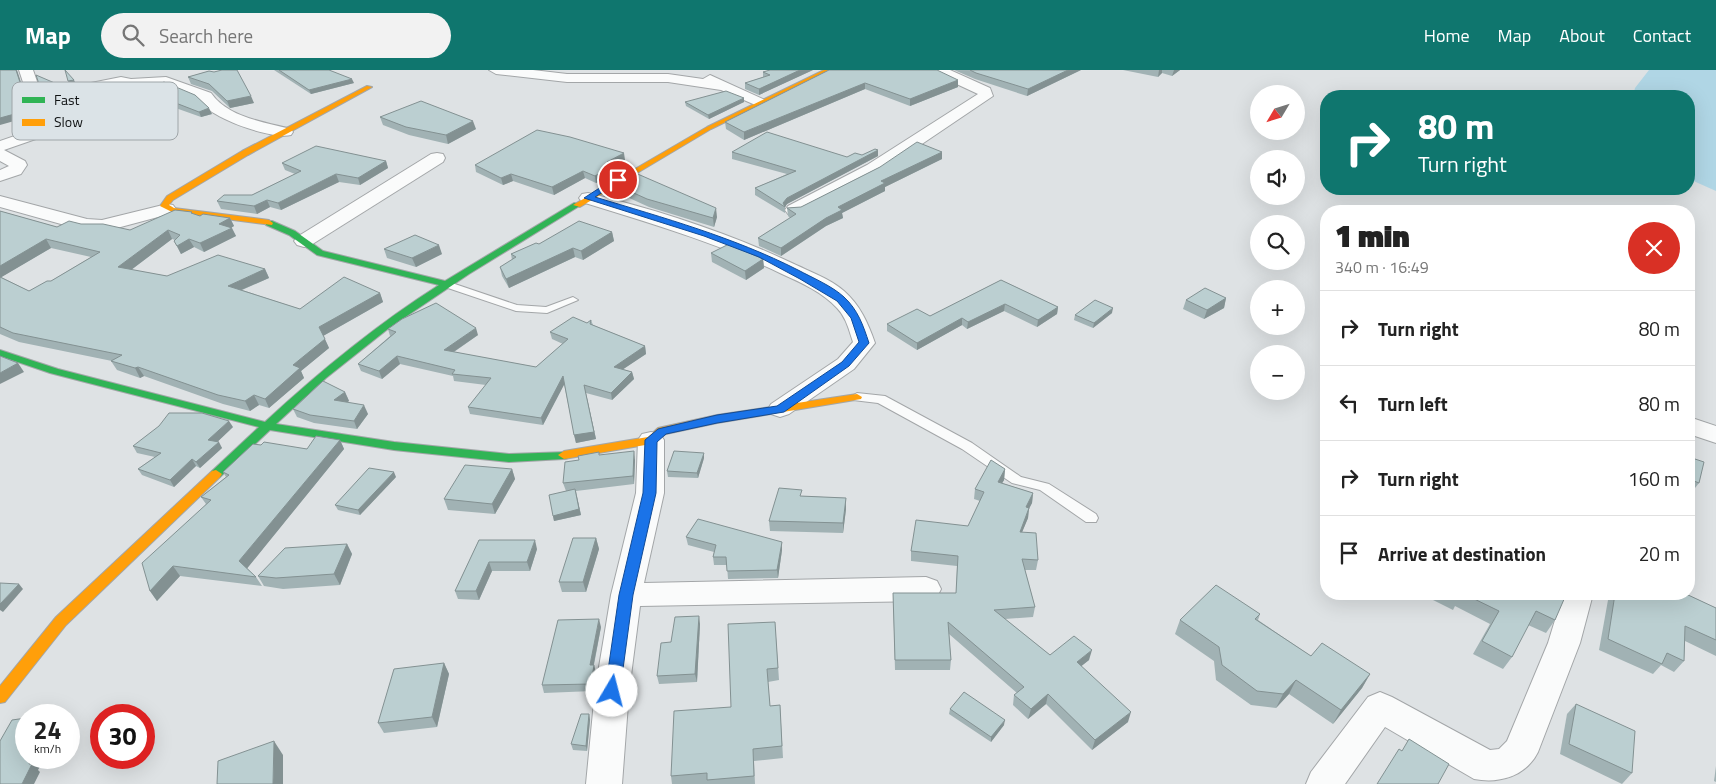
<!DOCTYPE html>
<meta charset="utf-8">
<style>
body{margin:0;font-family:"Titillium Web",sans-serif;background:#f2f2f2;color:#222;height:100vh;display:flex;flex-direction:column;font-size:19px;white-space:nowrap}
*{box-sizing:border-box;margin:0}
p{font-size:16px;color:#767676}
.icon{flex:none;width:28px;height:28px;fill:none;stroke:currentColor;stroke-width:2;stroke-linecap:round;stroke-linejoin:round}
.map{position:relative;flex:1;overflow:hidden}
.drawer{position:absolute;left:1320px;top:135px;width:375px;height:395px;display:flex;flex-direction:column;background:#fff;border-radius:20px;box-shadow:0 5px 20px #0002}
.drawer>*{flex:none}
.guide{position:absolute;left:1320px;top:20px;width:375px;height:105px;border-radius:20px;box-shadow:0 5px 20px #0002;background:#0f766e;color:#fff;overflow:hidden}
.needle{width:32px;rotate:232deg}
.fabs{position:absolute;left:1250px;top:15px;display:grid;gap:10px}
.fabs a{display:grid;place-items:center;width:55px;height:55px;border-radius:50%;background:#fff;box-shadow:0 5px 20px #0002;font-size:25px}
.speed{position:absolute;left:15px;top:634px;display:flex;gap:10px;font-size:25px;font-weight:700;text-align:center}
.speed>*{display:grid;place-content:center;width:65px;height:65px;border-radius:50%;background:#fff;box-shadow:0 5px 20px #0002;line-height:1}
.speed small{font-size:12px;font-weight:400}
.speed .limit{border:8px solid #d22;background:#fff;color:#111}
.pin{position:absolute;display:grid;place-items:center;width:42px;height:42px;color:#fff;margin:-21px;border:2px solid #fff;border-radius:50%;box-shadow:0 1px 5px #0007}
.me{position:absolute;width:55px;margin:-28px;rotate:8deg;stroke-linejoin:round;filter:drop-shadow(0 0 4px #0008)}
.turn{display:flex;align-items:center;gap:18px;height:105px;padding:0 15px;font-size:22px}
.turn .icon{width:65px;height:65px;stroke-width:2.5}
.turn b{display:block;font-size:35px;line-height:42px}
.round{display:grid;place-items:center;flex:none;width:52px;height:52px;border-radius:26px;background:#f2f2f2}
.head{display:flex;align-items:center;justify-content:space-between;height:85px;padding:0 15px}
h1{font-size:30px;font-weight:800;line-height:38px}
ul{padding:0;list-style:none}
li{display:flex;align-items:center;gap:15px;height:75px;padding:0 15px;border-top:1px solid #e0e0e0}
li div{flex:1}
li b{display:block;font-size:19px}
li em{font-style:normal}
header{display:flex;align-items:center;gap:30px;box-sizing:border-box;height:70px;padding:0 25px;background:#0f766e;color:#fff}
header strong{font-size:24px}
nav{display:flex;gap:28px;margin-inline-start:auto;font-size:18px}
.search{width:350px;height:45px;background:#f2f2f2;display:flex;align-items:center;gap:12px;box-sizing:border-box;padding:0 18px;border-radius:28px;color:#767676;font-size:19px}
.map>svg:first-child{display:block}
.green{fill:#b0d6e5}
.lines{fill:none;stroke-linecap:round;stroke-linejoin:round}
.lane-casing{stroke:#a3a6a8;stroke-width:2}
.street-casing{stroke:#a3a6a8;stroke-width:2}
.fast-casing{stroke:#a3a6a8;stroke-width:2}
.slow-casing{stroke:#a3a6a8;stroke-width:2}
.lane{fill:#fafbfb;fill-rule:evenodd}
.street{fill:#fafbfb;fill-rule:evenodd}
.fast{fill:#30b455;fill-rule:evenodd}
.slow{fill:#ff9f0a;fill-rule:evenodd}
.wall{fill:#a1b2b4;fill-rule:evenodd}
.shaded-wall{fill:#839192}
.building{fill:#bbcfd1;stroke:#839192}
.route{fill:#1a73e8;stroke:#114b97}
.key{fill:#dbe3e7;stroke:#9ea5a8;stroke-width:1}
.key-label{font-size:14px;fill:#101314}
</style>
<header>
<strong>Map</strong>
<div class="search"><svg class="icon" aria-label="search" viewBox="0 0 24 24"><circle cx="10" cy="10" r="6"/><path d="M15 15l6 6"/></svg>Search here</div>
<nav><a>Home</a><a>Map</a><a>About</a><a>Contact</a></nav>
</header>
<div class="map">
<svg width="1716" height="714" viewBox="0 0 1716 714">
<rect width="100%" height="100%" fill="#dee2e4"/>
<polygon class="green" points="1649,0 1716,0 1716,121 1689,109 1689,26 1633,26 1635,18"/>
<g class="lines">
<g class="lane-casing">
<g id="lane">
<polygon points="446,211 517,235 546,237 573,227 578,230 547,243 516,241 442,216 441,214"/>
<polygon points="857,323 885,326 972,373 1021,407 1049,414 1096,444 1098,448 1096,452 1086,452 1040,420 1012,413 962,379 878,333 853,330 851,327"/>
</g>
</g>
<g class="street-casing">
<g id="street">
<path d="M19 0H33L41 23 121 7 131 9 166 7 211 23C227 47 264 52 291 59L293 62 291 65C272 70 206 47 199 29L164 15 127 18 121 15 44 31 55 60 53 63 4 80 25 91 27 95 21 104 0 111V100L9 96 0 91V71L38 58Z"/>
<polygon points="489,0 533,0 567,4 668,4 703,9 710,5 765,30 767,33 765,36 760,37 721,20 668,12 567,12 496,4"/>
<polygon points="931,0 950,0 990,18 993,26 879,103 800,144 794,145 788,144 785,140 788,136 867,95 978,24 933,3"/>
<polygon points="437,83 443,84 445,88 443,92 311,175 304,177 297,175 294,171 297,167 431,84"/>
<path d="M588 123C658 140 729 163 794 194 811 202 830 209 844 221 860 235 868 253 875 273L854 299 789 344 780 347 771 344 768 339 771 334 838 289 853 272C849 260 846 247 837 238 822 222 802 213 782 204 718 173 650 153 582 132L579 128 582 124Z"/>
<polygon points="0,126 87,149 102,150 167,134 173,135 176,139 173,143 102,162 86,161 0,137"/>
<polygon points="1689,347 1716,356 1716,373 1689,364"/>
<polygon points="651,362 660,364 664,370 664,423 644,513 926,507 937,511 941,519 937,527 926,531 640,536 629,621 622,714 586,714 595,621 611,525 636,423 638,370 642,364"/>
<path d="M1563 524H1593L1580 573 1538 682C1526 706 1500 714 1474 709L1385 657 1345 714H1306L1311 702 1368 627 1380 622 1392 627 1490 680 1499 679 1507 671 1548 573Z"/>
</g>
</g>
<g class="fast-casing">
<path id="fast" d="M574 133 581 135 469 204 389 258 326 308 276 354 394 372 509 384 568 382 570 385 568 388 564 389 509 392 394 380 270 360 220 407 216 408 210 404 212 401 259 357 50 303 0 286V280L58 299 265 352C320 301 376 255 439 215L317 185 289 165 266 155V151H272L295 161 323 181 445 211Z"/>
</g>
<g class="slow-casing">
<g id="slow">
<polygon points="824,0 832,0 711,59 580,137 573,135 707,57"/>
<polygon points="367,16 372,17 248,85 173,130 169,135 174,138 269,150 273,153 272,155 172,142 160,136 167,126 242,81"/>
<polygon points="857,324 862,327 861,329 717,353 666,364 651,374 564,389 558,385 564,381 648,367 658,358 717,345"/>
<polygon points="216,400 222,404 220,407 66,555 5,632 0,633 0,616 56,547 212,401"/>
</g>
</g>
<use href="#lane" class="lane"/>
<use href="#street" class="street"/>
<use href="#fast" class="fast"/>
<use href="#slow" class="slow"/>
</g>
<g class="wall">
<polygon points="274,0 329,0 354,13 311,24"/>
<polygon points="770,0 813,0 759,25 745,19 745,13 763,7 763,2"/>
<polygon points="829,0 958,17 910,36 865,19 744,70 726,59 725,52"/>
<polygon points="954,0 1081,0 1027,26 975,9"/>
<polygon points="1123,0 1180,0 1172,6 1162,3 1158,7"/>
<polygon points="209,1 254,33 230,38 212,21 191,14 188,7"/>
<polygon points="164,12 212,44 201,47 170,36 162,39 134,29 131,24"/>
<polygon points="744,28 744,32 709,49 686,36 685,32"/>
<polygon points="380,47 476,59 448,74 409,65 383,55"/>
<polygon points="732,82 847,87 862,85 878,86 787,134 785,137 785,143 755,125 755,118 787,104 732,89"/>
<polygon points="942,82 942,89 885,117 885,121 842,143 843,148 826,156 781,186 759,176 758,168 790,148 788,146 787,138 801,137 880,97"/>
<polygon points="625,90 614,96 615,102 596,113 585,108 554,125 513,111 503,115 476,102 475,95"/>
<polygon points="386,91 388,98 360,115 339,112 281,140 270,137 257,144 221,139 217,131 252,125 295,104 285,100 282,93"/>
<polygon points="614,114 717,147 714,157 649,137 616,122"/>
<path d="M0 141 57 157 81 154 130 160 193 144 200 146 230 148 234 156 231 158 236 166 204 182 194 177 181 184 174 171 175 170 172 169 131 200 167 206 265 199 269 208 242 220 300 239 380 223 383 232 323 266 329 278 301 301 304 308 269 338 259 335 250 341 223 334 144 306 140 308 117 300 111 291H112L19 272 0 264ZM51 178 91 187 51 211 29 221 1 207Z"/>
<polygon points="612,162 614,171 583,190 575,187 509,218 502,206 500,197 512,190 511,184 539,174"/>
<polygon points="384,179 442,184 416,197 387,188"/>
<polygon points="711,183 763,189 764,198 746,210 712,192"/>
<polygon points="1001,210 1058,237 1057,244 1037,257 1004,241 967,259 962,255 917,280 887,261 887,254 930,246"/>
<polygon points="1226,228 1224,238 1204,249 1183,239 1186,230"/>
<polygon points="1112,243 1093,258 1074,250 1075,245"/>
<polygon points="591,250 593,255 645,276 646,284 623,299 632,302 634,309 612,330 586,323 596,369 576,373 564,314 543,355 470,344 468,337 486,315 454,311 453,306 400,294 382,309 361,301 358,294 390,266 388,259 478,265 454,282 536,297 563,274 552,269 550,262 587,253"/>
<polygon points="345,322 349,331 346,332 368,344 357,359 314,353 297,347 293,339"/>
<polygon points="233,357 217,372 222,378 200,398 196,396 174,417 142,405 138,399 155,387 137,383 133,376"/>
<polygon points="340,370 344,379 247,498 256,507 262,516 180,506 157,531 150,521 206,434 201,427 226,407 223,402 261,375 307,379"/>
<polygon points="599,385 635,390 634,414 576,421 581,445 554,451 553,446 566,421 563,413"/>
<polygon points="1689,387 1699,413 1691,423 1689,422"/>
<polygon points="704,388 698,408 668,407 667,401"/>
<polygon points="512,399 515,409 495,444 448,440 444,429"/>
<polygon points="1005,399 1004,410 1002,413 1033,423 1032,433 1029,438 1028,448 1022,462 1038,490 1036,500 1025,500 1035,537 1033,547 1005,549 1050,585 1089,590 1081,596 1128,652 1092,680 1046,634 1028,649 1013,635 1014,625 1017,623 949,564 951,590 950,600 895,600 893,523 956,523 957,496 911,491 911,481 968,456 980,431 974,429 975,419"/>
<polygon points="396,407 360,445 338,440 335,435"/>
<polygon points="802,426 846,428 846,439 843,463 770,461 769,451"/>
<polygon points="686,467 782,472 782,480 778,508 728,509 727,495 714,495 713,487 714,482 688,475"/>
<polygon points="596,468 599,479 586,522 562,522 559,512"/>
<polygon points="479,470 537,479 530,501 492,501 479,530 458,529 455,521"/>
<polygon points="347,474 352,484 340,515 283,519 264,516 258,506"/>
<polygon points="1421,524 1558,524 1555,550 1546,563 1528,555 1512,587 1503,599 1473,584 1490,554 1455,536 1453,540"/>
<polygon points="1600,524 1686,524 1716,538 1716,586 1685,571 1684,591 1674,602 1661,595 1653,604 1599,580 1608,530 1599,526"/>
<polygon points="1260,544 1258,550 1311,586 1370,604 1362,618 1333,654 1289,624 1276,638 1251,635 1216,610 1214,591 1175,564 1180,550"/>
<polygon points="775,552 779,610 768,612 770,636 780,635 783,688 754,691 755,714 672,714 671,706 731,637"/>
<polygon points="700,554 697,612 659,614 657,606 671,572"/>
<polygon points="601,557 594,595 596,603 593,621 544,623 542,615"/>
<polygon points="444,593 449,604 437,657 384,663 378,653"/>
<polygon points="1576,634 1632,703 1622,714 1560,684 1567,644"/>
<polygon points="950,639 1004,655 991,672 949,644"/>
<polygon points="589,644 590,650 587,681 573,680 571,674"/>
<polygon points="1716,696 1716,712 1714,711"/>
</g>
<g class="shaded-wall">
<polygon points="16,0 17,0 32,46 0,55 0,48"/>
<polygon points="800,0 813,0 759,25 759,19"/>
<polygon points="1068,0 1081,0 1027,26 1028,19"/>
<polygon points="1159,0 1162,0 1162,3 1158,7"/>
<polygon points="1174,0 1180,0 1172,6"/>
<polygon points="352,9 354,13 311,24 309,20"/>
<polygon points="74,10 76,14 70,15 68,11"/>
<polygon points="958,10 958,17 910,36 910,29"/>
<polygon points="865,13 865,19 744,70 744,62"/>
<polygon points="57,14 59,17 42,21 40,17"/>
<polygon points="251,26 254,33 230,38 227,31"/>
<polygon points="744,28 744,32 709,49 708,45"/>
<polygon points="168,30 170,36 162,39 159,33"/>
<polygon points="49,33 53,40 50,41 46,34"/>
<polygon points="97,36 100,42 61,52 57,46"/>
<polygon points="209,38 212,44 201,47 199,42"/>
<polygon points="473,51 476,59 448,74 446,65"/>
<polygon points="878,80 878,86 787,134 785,137 783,133 787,128"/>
<polygon points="942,82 942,89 885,117 885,121 842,143 843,148 826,156 781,186 781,178 838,137 881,111"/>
<polygon points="624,83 625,90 614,96 615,102 596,113 595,106 607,92"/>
<polygon points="386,91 388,98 360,115 358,108"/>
<polygon points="583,101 585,108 554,125 552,117"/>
<polygon points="336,104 339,112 281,140 278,133"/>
<polygon points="511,104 513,111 503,115 501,108"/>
<polygon points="267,130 270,137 257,144 254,136"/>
<polygon points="716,138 717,147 714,157 713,148"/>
<polygon points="230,148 234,156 223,162 219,154"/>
<polygon points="232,158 236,166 204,182 200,173"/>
<polygon points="168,160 172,169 123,206 118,197"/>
<polygon points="612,162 614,171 583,190 581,181"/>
<polygon points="46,169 51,178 0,208 0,196"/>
<polygon points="189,169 194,177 181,184 177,176"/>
<polygon points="439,175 442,184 416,197 412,188"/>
<polygon points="573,178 575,187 509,218 506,209"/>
<polygon points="763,189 764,198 746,210 745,201"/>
<polygon points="265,199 269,208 232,224 228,216"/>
<polygon points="380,223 383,232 323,266 319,257"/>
<polygon points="1226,228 1224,238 1204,249 1207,240"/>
<polygon points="1005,234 1004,241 967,259 968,252"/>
<polygon points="1058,237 1057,244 1037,257 1038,250"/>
<polygon points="1113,238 1112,243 1093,258 1094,253"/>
<polygon points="962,248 962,255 917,280 917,273"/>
<polygon points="476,258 478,265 446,287 444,280"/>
<polygon points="325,269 329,278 301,301 304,308 269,338 265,329 293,295"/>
<polygon points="645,276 646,284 616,304 614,297"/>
<polygon points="397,286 400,294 382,309 379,301"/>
<polygon points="18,293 24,302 0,314 0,303"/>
<polygon points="138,297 144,306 140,308 135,298"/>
<polygon points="632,302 634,309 612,330 611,323"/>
<polygon points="563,306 565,313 543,355 541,348"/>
<polygon points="584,315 596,369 576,373 574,365"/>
<polygon points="345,322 349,331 338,339 334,330"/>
<polygon points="254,325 259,335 250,341 245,331"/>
<polygon points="364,335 368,344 357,359 354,351"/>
<polygon points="229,351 233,357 212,377 208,370"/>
<polygon points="340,370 344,379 245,501 239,491"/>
<polygon points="219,372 222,378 200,398 196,392"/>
<polygon points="634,381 635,390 634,414 633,406"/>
<polygon points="704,383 704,388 698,408 697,403"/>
<polygon points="192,389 196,396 174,417 170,410"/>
<polygon points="512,399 515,409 495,444 492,434"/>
<polygon points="1005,399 1004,410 997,422 998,412"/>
<polygon points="394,402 396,407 360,445 358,440"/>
<polygon points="575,419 581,445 554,451 553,446"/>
<polygon points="1033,423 1032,433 1025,447 1026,437"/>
<polygon points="846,428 846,439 843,463 843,453"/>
<polygon points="1029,438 1028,448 1018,472 1020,462"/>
<polygon points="596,468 599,479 586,522 583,512"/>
<polygon points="535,470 537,479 530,501 527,492"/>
<polygon points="782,472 782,480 778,508 777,500"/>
<polygon points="347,474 352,484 340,515 334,504"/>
<polygon points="489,492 492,501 479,530 476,521"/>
<polygon points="173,496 180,506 157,531 150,521"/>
<polygon points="19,514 23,519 3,542 0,540 0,534"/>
<polygon points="699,546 700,554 697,612 695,604"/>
<polygon points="599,549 601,557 592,603 590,595"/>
<polygon points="1092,580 1089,590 1074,602 1077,592"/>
<polygon points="444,593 449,604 437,657 432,647"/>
<polygon points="594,595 596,603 593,621 591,614"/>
<polygon points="1370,604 1362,618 1333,654 1341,640"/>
<polygon points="1296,610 1289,624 1276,638 1283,624"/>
<polygon points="1048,624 1046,634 1028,649 1031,639"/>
<polygon points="1131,642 1128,652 1092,680 1095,670"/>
<polygon points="589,644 590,650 587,681 586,676"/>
<polygon points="1005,650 1004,655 991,672 991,667"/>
<polygon points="274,671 283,685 283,714 273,714"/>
<polygon points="32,688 45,688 38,700 40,702 34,714 22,714 29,694"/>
</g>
<g class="building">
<polygon points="0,0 16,0 29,40 0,48"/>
<polygon points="65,0 74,10 68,11"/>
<polygon points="222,0 237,0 251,26 227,31 209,14 188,7 209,1 214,2"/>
<polygon points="279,0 329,0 352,9 309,20"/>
<polygon points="770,0 800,0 759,19 745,13 770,5 763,2"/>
<polygon points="829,0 937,0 958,10 910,29 865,13 744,62 725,52"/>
<polygon points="970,0 1068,0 1028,19 976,3"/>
<polygon points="36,5 57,14 40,17"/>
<polygon points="164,12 195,25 209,38 199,42 168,30 159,33 131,24"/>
<polygon points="726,21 744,28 708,45 685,32"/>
<polygon points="421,31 473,51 446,65 406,57 380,47"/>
<polygon points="537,60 570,67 624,83 607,92 614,95 595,106 583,101 552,117 511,104 501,108 475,95"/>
<polygon points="767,62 847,87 855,83 862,85 875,79 878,80 787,128 783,133 785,137 755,118 796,101 732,82"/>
<polygon points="917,72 942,82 881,111 885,113 838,137 842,140 826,148 781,178 758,168 796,144 787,138 801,137 880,97"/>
<polygon points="316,76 386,91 358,108 336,104 278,133 267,130 254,136 217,131 224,125 252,125 301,101 282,93"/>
<polygon points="633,102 716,138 713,148 647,129 614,114"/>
<polygon points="175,140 192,142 191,143 200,146 203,144 230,148 219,154 232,158 200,173 189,169 177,176 174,171 180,165 168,160 118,197 167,206 218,185 265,199 228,216 300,239 344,207 380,223 319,257 325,269 293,295 300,298 265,329 254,325 245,331 218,325 138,297 135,298 111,291 122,285 13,263 0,257 0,207 29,221 47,211 51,211 100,182 46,169 0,196 0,141 57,157 69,151 81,154 103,154 130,160"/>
<polygon points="579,151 612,162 581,181 573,178 506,209 500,197 516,187 511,184 536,173 539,174"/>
<polygon points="415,165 439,175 412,188 384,179"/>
<polygon points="729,174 763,189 745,201 711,183"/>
<polygon points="1001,210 1058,237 1038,250 1005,234 968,252 962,248 917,273 887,254 917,239 930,246"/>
<polygon points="1205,218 1226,228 1207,240 1186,230"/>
<polygon points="1095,230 1113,238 1094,253 1075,245"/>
<polygon points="436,233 476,258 444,280 536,297 568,269 550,262 573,247 587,253 591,250 590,254 645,276 614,297 632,302 611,323 584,315 594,362 574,365 563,306 541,348 468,337 491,308 452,304 455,300 397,286 379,301 358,294 396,262 388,259 402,249"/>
<polygon points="0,286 18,293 0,303"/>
<polygon points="323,311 345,322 334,330 364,335 354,351 310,345 293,339"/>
<polygon points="169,343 202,343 229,351 208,370 219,372 196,392 192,389 170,410 138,399 161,383 133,376 159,356"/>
<polygon points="316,366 340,370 239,491 256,507 173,496 150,521 142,493 211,430 201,427 229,405 223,402 253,374 261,375 264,372 307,379"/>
<polygon points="634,381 633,406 563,413 565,392 579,390 578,386 599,382 599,385"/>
<polygon points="674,381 704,383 697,403 667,401"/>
<polygon points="1689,387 1704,392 1699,413 1689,409"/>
<polygon points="991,390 1005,399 998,412 1033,423 1026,437 1029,438 1020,462 1036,463 1038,490 1022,489 1035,537 994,540 1050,585 1074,566 1092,580 1077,592 1131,642 1095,670 1048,624 1031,639 1014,625 1024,617 948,552 951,590 895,590 893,523 956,523 958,486 911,481 916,450 968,456 984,422 975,419"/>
<polygon points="465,395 512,399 492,434 444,429"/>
<polygon points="369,398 394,402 358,440 335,435"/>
<polygon points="779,418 802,420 800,426 846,428 843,453 769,451"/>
<polygon points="575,419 579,439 553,446 549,425"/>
<polygon points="698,449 782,472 777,500 727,501 726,487 713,487 716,475 686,467"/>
<polygon points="573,468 596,468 583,512 559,512"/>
<polygon points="479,470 535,470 527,492 489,492 476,521 455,521"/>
<polygon points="347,474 334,504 276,508 258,506 285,478"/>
<polygon points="0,513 19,514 0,534"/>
<polygon points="1216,515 1260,544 1255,549 1311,586 1322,573 1370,604 1341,640 1296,610 1283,624 1257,621 1222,595 1219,577 1180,550"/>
<polygon points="1454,524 1463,524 1461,527"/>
<polygon points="1464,524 1558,524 1565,527 1555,550 1536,541 1512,587 1482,571 1499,541"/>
<polygon points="1615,524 1686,524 1716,538 1716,570 1685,556 1684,591 1667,583 1662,594 1608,569"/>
<polygon points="699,546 695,604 657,606 661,573 671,572 675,547"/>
<polygon points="599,549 590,595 594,595 591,614 542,615 558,550"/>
<polygon points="775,552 778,598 767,599 770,636 780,635 782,676 753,679 754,706 707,710 707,703 671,706 674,641 731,637 728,554"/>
<polygon points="444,593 432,647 378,653 394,599"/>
<polygon points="964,622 1005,650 991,667 950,639"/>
<polygon points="1576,634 1635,661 1632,703 1569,674"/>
<polygon points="581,644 589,644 586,676 571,674"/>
<polygon points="26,648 26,688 32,688 29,694 32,694 22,714 0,714 0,671 12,650"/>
<polygon points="1409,669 1449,694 1438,714 1377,714 1399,679 1402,681"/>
<polygon points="274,671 273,714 217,714 218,691"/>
</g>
<path class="route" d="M615 108 622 110 595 127C664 148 733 167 798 200 813 208 832 216 844 227 858 240 863 255 869 273L849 296 784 342 717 353 666 364 657 372 656 423 633 525 620 621 618 625 612 627 607 625 605 621 619 525 643 423 645 370 658 359 662 358 717 345 777 336 842 292 859 272 851 248 837 231 800 209 759 187 704 166 584 128Z"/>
<rect x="12" y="12" width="166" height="58" rx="8" class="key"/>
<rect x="22" y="27" width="23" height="6" fill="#30b455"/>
<rect x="22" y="49" width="23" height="7" fill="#ff9f0a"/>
<g class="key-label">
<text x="54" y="35">Fast</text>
<text x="54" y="57">Slow</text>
</g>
</svg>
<div class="fabs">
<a><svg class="needle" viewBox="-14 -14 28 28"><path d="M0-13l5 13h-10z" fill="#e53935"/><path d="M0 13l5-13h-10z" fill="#767676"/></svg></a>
<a><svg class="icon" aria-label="sound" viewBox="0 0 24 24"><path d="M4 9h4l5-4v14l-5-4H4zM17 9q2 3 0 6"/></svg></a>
<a><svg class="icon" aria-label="search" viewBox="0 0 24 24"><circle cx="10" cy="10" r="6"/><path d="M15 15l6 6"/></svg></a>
<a>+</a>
<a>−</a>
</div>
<div class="speed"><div>24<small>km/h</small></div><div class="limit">30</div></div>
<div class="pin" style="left:618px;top:110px;background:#d93025"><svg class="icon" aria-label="arrive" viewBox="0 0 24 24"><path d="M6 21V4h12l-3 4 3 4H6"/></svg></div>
<svg class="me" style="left:612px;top:621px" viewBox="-20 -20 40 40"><circle r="19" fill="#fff"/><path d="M0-13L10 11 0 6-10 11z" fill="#1a73e8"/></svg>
<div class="guide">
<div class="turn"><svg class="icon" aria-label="right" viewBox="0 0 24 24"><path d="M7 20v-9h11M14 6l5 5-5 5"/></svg><div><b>80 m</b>Turn right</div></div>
</div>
<section class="drawer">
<div class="head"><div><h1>1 min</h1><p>340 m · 16:49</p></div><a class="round" style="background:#d93025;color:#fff"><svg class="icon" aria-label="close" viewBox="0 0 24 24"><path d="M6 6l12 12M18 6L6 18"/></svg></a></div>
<ul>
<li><svg class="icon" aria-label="right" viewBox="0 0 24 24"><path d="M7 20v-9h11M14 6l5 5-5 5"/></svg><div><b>Turn right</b></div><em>80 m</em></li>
<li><svg class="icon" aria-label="left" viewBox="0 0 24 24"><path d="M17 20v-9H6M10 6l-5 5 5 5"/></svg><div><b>Turn left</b></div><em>80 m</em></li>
<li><svg class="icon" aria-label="right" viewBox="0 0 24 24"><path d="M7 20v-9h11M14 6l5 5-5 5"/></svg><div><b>Turn right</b></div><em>160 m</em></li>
<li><svg class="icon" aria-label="arrive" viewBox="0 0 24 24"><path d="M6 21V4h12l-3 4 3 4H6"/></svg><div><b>Arrive at destination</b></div><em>20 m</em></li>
</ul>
</section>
</div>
